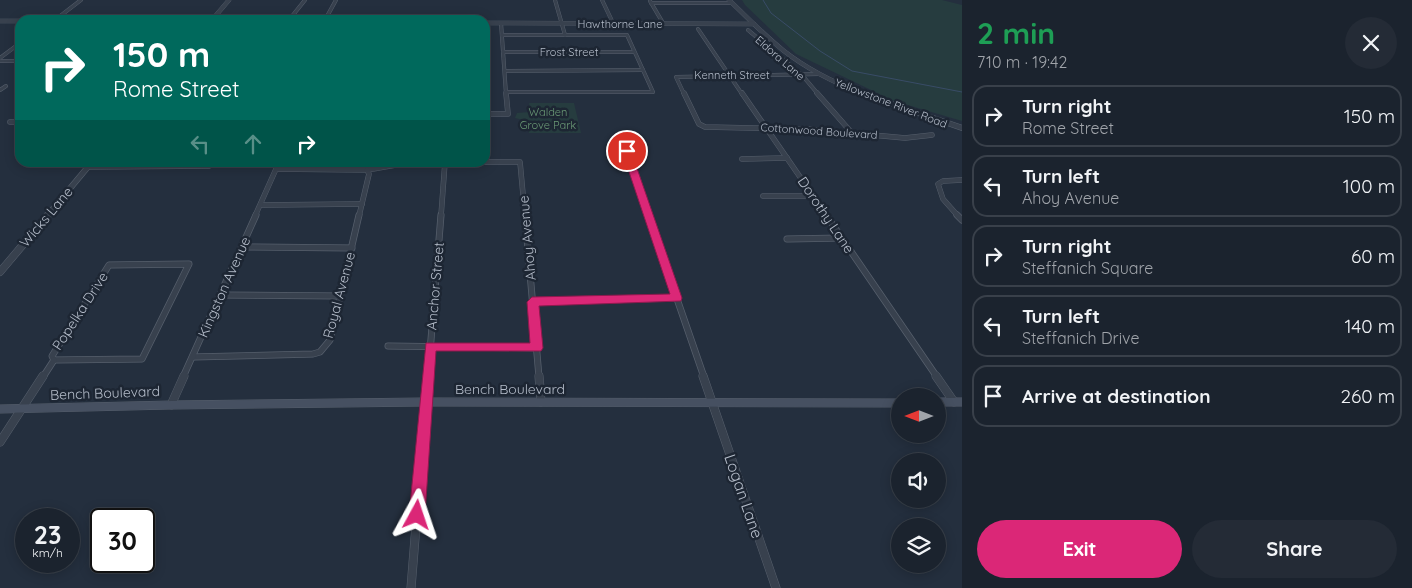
<!DOCTYPE html>
<meta charset="utf-8">
<style>
body{margin:0;font-family:Quicksand,sans-serif;background:#242b36;color:#f1f3f6;height:100vh;display:flex;flex-direction:column;font-size:19px;white-space:nowrap}
*{box-sizing:border-box;margin:0}
p{font-size:16px;color:#a0a4aa}
.icon{flex:none;width:28px;height:28px;fill:none;stroke:currentColor;stroke-width:2;stroke-linecap:round;stroke-linejoin:round}
.map{position:relative;flex:1;overflow:hidden}
.details{display:flex;flex-direction:column;background:#1b232e;width:450px}
.details>*{flex:none}
.hud{position:absolute;left:15px;top:15px;width:475px;height:152px;border-radius:15px;box-shadow:0 2px 12px #0003,0 0 0 1px #39404a;background:#00695c;color:#fff;overflow:hidden}
.needle{width:32px;rotate:270deg}
.buttons{position:absolute;left:891px;top:388px;display:grid;gap:10px}
.buttons a{display:grid;place-items:center;width:55px;height:55px;border-radius:50%;background:#1b232e;box-shadow:0 2px 12px #0003,0 0 0 1px #39404a;font-size:25px}
.speed{position:absolute;left:15px;top:508px;display:flex;gap:10px;font-size:25px;font-weight:700;text-align:center}
.speed>*{display:grid;place-content:center;width:65px;height:65px;border-radius:50%;background:#1b232e;box-shadow:0 2px 12px #0003,0 0 0 1px #39404a;line-height:1}
.speed small{font-size:12px;font-weight:400}
.speed .limit{border:2px solid #111;border-radius:8px;background:#fff;color:#111}
.pin{position:absolute;display:grid;place-items:center;width:42px;height:42px;color:#fff;margin:-21px;border:2px solid #fff;border-radius:50%;box-shadow:0 1px 5px #0007}
.me{position:absolute;width:55px;margin:-28px;rotate:5deg;stroke-linejoin:round;filter:drop-shadow(0 0 4px #0008)}
.turn{display:flex;align-items:center;gap:18px;height:105px;padding:0 15px;font-size:22px}
.turn .icon{width:65px;height:65px;stroke-width:2.5}
.turn b{display:block;font-size:35px;line-height:42px}
.lanes{display:flex;align-items:center;height:48px;padding:0 15px;background:#0003;justify-content:center;gap:25px;direction:ltr}
.lanes .off{opacity:.35}
.round{display:grid;place-items:center;flex:none;width:52px;height:52px;border-radius:26px;background:#242b36}
.summary{display:flex;align-items:center;justify-content:space-between;height:85px;padding:0 15px}
h1{font-size:30px;font-weight:800;line-height:38px;color:#1e9e55}
.action{display:flex;gap:10px;margin-top:auto;padding:10px 15px}
.action a{flex:1;height:58px;border-radius:30px;background:#db2777;color:#fff;font-size:20px;font-weight:800;line-height:58px;text-align:center}
.action a+a{background:#242b36;color:#f1f3f6}
ul{padding:0;list-style:none}
li{display:flex;align-items:center;gap:15px;height:62px;margin:0 10px 8px;padding:0 5px;border:2px solid #39404a;border-radius:15px}
li div{flex:1}
li b{display:block;font-size:19px}
li em{font-style:normal}
main{display:flex;flex:1;min-height:0}
.map>svg:first-child{display:block}
.green{fill:#263c3f}
.lines{fill:none;stroke-linecap:round;stroke-linejoin:round}
.stream{stroke:#394c67;stroke-width:1}
.minor-far3-casing{stroke:#565f6c;stroke-width:4}
.minor-far2-casing{stroke:#565f6c;stroke-width:5.5}
.minor-far1-casing{stroke:#565f6c;stroke-width:7}
.minor-casing{stroke:#565f6c;stroke-width:9}
.tertiary-far2-casing{stroke:#565f6c;stroke-width:4.5}
.tertiary-far1-casing{stroke:#565f6c;stroke-width:6}
.tertiary-casing{stroke:#565f6c;stroke-width:8}
.secondary-casing{stroke:#565f6c;stroke-width:1}
.minor-far3{stroke:#38414e;stroke-width:3}
.minor-far2{stroke:#38414e;stroke-width:4.5}
.minor-far1{stroke:#38414e;stroke-width:5.5}
.minor{stroke:#38414e;stroke-width:8}
.tertiary-far2{stroke:#38414e;stroke-width:4}
.tertiary-far1{stroke:#38414e;stroke-width:5}
.tertiary{stroke:#38414e;stroke-width:7}
.secondary{fill:#465061;fill-rule:evenodd}
.route{fill:#db2777;stroke:#8e194d}
.labels{text-anchor:middle;stroke-width:5;stroke-linejoin:round;paint-order:stroke}
.far-street-label{font-size:11px;fill:#b4bcc9;stroke:#1d2633}
.far-park-label{font-size:11px;fill:#6b9a76;stroke:#1d2633}
.street-label{font-size:14px;fill:#b4bcc9;stroke:#1d2633}
.near-street-label{font-size:16px;fill:#b4bcc9;stroke:#1d2633}
</style>
<main>
<div class="map">
<svg width="962" height="588" viewBox="0 0 962 588">
<rect width="100%" height="100%" fill="#242f3e"/>
<g class="green">
<polygon points="742,0 942,0 962,5 962,121 894,101 796,54 745,5"/>
<polygon points="529,103 574,103 581,133 529,133 527,121 515,118 517,113 530,112"/>
</g>
<g class="lines">
<polyline class="stream" points="763,0 771,13 820,51 852,71 962,92"/>
<g class="minor-far3-casing">
<g id="minor-far3">
<polyline points="555,0 565,35"/>
<polyline points="602,0 613,23"/>
<polyline points="650,1 663,23"/>
<polyline points="651,3 731,3"/>
<polyline points="55,20 81,0"/>
<polyline points="289,20 305,0"/>
<polyline points="325,20 336,0"/>
<polyline points="501,23 506,94"/>
<polyline points="698,29 742,94"/>
<polyline points="748,30 802,75 818,94"/>
<polyline points="502,35 627,35 653,92 506,92"/>
<polyline points="503,52 634,52"/>
<polyline points="0,58 20,43"/>
<polyline points="0,61 20,61"/>
<polyline points="505,71 643,70"/>
<polyline points="0,90 6,86"/>
<polyline points="684,94 676,77 819,74"/>
</g>
</g>
<g class="minor-far2-casing">
<g id="minor-far2">
<polyline points="684,93 699,124 705,127 807,129 905,138 932,135"/>
<polyline points="742,93 827,216"/>
<polyline points="817,93 851,132"/>
<polyline points="485,114 508,114 506,93"/>
<polyline points="10,122 20,122"/>
<polyline points="623,141 649,216"/>
<polyline points="742,159 787,158"/>
<polyline points="485,162 520,162 525,216"/>
<polyline points="88,167 209,166"/>
<polyline points="763,196 813,196"/>
<polyline points="261,205 362,204"/>
<polyline points="255,216 276,169 367,170 413,162"/>
<polyline points="359,216 369,174 367,170"/>
<polyline points="441,216 445,162"/>
<polyline points="958,216 943,199 938,184 943,181 962,180"/>
</g>
</g>
<g class="minor-far1-casing">
<g id="minor-far1">
<polyline points="525,215 539,377"/>
<polyline points="648,215 704,377"/>
<polyline points="826,215 937,377"/>
<polyline points="957,215 962,220"/>
<polyline points="787,239 842,238"/>
<polyline points="243,247 352,248"/>
<polygon points="189,264 142,359 54,360 52,356 109,265"/>
<polyline points="221,295 340,296"/>
<polyline points="533,302 677,298"/>
<polyline points="388,346 536,348"/>
<polyline points="193,357 313,354 320,352 330,340 359,215"/>
<polyline points="43,377 54,360"/>
<polyline points="183,377 256,215"/>
<polyline points="428,377 441,215"/>
</g>
</g>
<g class="minor-casing">
<g id="minor">
<polyline points="539,376 541,402"/>
<polyline points="703,376 776,588"/>
<polyline points="936,376 954,402"/>
<polyline points="171,405 184,376"/>
<polyline points="0,442 43,376"/>
<polyline points="411,588 428,376"/>
</g>
</g>
<g class="tertiary-far2-casing">
<g id="tertiary-far2">
<path d="M729 0C747 17 764 35 784 51 807 69 835 83 863 94"/>
<polyline points="212,20 229,0"/>
<polyline points="0,21 20,21"/>
<polyline points="485,23 754,24"/>
</g>
</g>
<g class="tertiary-far1-casing">
<g id="tertiary-far1">
<polyline points="860,93 962,128"/>
<polyline points="47,216 92,162"/>
</g>
</g>
<g class="tertiary-casing">
<polyline id="tertiary" points="0,272 48,215"/>
</g>
<g class="secondary-casing">
<g id="secondary">
<polygon points="426,398 900,399 900,407 426,406 171,409 0,413 0,405 171,401"/>
<rect x="938" y="398" width="24" height="8"/>
</g>
</g>
<use href="#minor-far3" class="minor-far3"/>
<use href="#minor-far2" class="minor-far2"/>
<use href="#minor-far1" class="minor-far1"/>
<use href="#minor" class="minor"/>
<use href="#tertiary-far2" class="tertiary-far2"/>
<use href="#tertiary-far1" class="tertiary-far1"/>
<use href="#tertiary" class="tertiary"/>
<use href="#secondary" class="secondary"/>
</g>
<polygon class="route" points="627,149 631,151 682,298 681,301 539,306 543,348 541,351 436,351 425,515 422,521 417,523 411,521 409,515 426,343 530,343 527,302 532,297 670,294 622,151"/>
<g class="labels">
<g class="far-street-label">
<text x="620" y="28">Hawthorne Lane</text>
<text x="569" y="56">Frost Street</text>
<text transform="translate(780 58) rotate(41)" y="4">Eldora Lane</text>
<text x="732" y="79">Kenneth Street</text>
<text transform="translate(891 103) rotate(21)" y="4">Yellowstone River Road</text>
<text transform="translate(819 131) rotate(4)" y="4">Cottonwood Boulevard</text>
</g>
<g class="far-park-label">
<text x="548" y="116">Walden<tspan x="548" dy="13">Grove Park</tspan></text>
</g>
<g class="street-label">
<text transform="translate(826 215) rotate(56)" y="5">Dorothy Lane</text>
<text transform="translate(46 217) rotate(-50)" y="5">Wicks Lane</text>
<text transform="translate(527 238) rotate(-95)" y="5">Ahoy Avenue</text>
<text transform="translate(435 286) rotate(-85)" y="5">Anchor Street</text>
<text transform="translate(224 287) rotate(-66)" y="5">Kingston Avenue</text>
<text transform="translate(339 295) rotate(-75)" y="5">Royal Avenue</text>
<text transform="translate(80 311) rotate(-57)" y="5">Popelka Drive</text>
<text x="510" y="394">Bench Boulevard</text>
<text transform="translate(105 393) rotate(-2)" y="5">Bench Boulevard</text>
</g>
<g class="near-street-label">
<text transform="translate(744 496) rotate(71)" y="6">Logan Lane</text>
</g>
</g>
</svg>
<div class="buttons">
<a><svg class="needle" viewBox="-14 -14 28 28"><path d="M0-13l5 13h-10z" fill="#e53935"/><path d="M0 13l5-13h-10z" fill="#a0a4aa"/></svg></a>
<a><svg class="icon" aria-label="sound" viewBox="0 0 24 24"><path d="M4 9h4l5-4v14l-5-4H4zM17 9q2 3 0 6"/></svg></a>
<a><svg class="icon" aria-label="layers" viewBox="0 0 24 24"><path d="M12 4l9 5-9 5-9-5zM3 14l9 5 9-5"/></svg></a>
</div>
<div class="speed"><div>23<small>km/h</small></div><div class="limit">30</div></div>
<div class="pin" style="left:627px;top:151px;background:#d93025"><svg class="icon" aria-label="arrive" viewBox="0 0 24 24"><path d="M6 21V4h12l-3 4 3 4H6"/></svg></div>
<svg class="me" style="left:417px;top:515px" viewBox="-20 -20 40 40"><path d="M0-17L14 15 0 8-14 15z" fill="#db2777" stroke="#fff" stroke-width="4"/></svg>
<div class="hud">
<div class="turn"><svg class="icon" aria-label="right" viewBox="0 0 24 24"><path d="M7 20v-9h11M14 6l5 5-5 5"/></svg><div><b>150 m</b>Rome Street</div></div>
<div class="lanes"><svg class="icon off" aria-label="left" viewBox="0 0 24 24"><path d="M17 20v-9H6M10 6l-5 5 5 5"/></svg><svg class="icon off" aria-label="ahead" viewBox="0 0 24 24"><path d="M12 20V5M6 11l6-6 6 6"/></svg><svg class="icon" aria-label="right" viewBox="0 0 24 24"><path d="M7 20v-9h11M14 6l5 5-5 5"/></svg></div>
</div>
</div>
<section class="details">
<div class="summary"><div><h1>2 min</h1><p>710 m · 19:42</p></div><a class="round"><svg class="icon" aria-label="close" viewBox="0 0 24 24"><path d="M6 6l12 12M18 6L6 18"/></svg></a></div>
<ul>
<li><svg class="icon" aria-label="right" viewBox="0 0 24 24"><path d="M7 20v-9h11M14 6l5 5-5 5"/></svg><div><b>Turn right</b><p>Rome Street</p></div><em>150 m</em></li>
<li><svg class="icon" aria-label="left" viewBox="0 0 24 24"><path d="M17 20v-9H6M10 6l-5 5 5 5"/></svg><div><b>Turn left</b><p>Ahoy Avenue</p></div><em>100 m</em></li>
<li><svg class="icon" aria-label="right" viewBox="0 0 24 24"><path d="M7 20v-9h11M14 6l5 5-5 5"/></svg><div><b>Turn right</b><p>Steffanich Square</p></div><em>60 m</em></li>
<li><svg class="icon" aria-label="left" viewBox="0 0 24 24"><path d="M17 20v-9H6M10 6l-5 5 5 5"/></svg><div><b>Turn left</b><p>Steffanich Drive</p></div><em>140 m</em></li>
<li><svg class="icon" aria-label="arrive" viewBox="0 0 24 24"><path d="M6 21V4h12l-3 4 3 4H6"/></svg><div><b>Arrive at destination</b></div><em>260 m</em></li>
</ul>
<div class="action"><a>Exit</a><a>Share</a></div>
</section>
</main>
